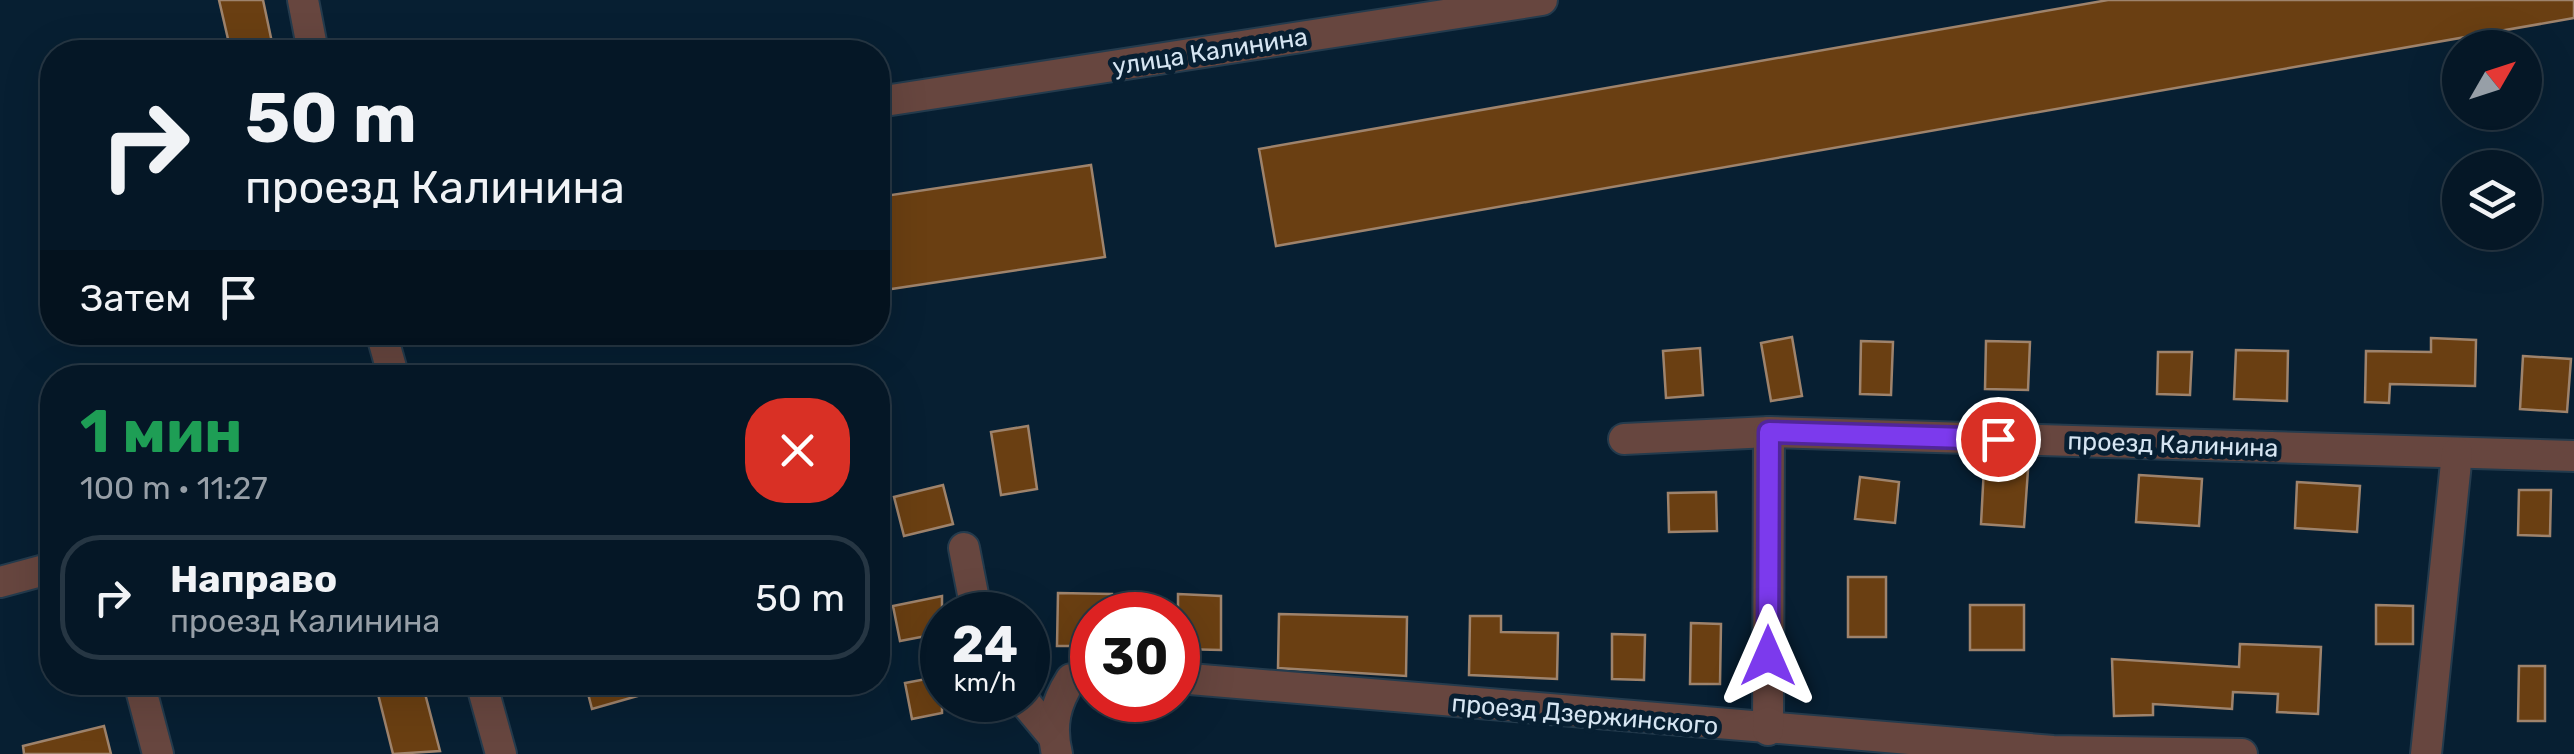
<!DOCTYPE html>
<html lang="ru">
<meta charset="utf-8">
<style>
body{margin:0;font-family:Rubik,sans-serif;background:#132432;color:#f1f3f6;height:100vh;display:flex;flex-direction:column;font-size:38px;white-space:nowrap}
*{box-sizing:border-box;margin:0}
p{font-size:32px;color:#979fa7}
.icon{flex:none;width:55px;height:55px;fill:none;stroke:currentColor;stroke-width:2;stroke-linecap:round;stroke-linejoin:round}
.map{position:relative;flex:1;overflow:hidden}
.sheet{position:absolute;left:40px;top:365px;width:850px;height:330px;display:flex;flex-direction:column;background:#051726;border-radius:40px;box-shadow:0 10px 40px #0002,0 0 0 2px #263643}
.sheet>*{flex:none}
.guide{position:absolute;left:40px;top:40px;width:850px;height:305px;border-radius:40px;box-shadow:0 10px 40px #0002,0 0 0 2px #263643;background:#051726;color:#f1f3f6;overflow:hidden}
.needle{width:65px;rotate:51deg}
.buttons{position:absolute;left:2442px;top:30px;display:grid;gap:20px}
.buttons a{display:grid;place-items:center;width:100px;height:100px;border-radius:50%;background:#051726;box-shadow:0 10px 40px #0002,0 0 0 2px #263643;font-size:50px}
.speed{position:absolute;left:920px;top:592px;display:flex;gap:20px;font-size:50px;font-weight:700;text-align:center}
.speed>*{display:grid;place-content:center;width:130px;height:130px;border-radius:50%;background:#051726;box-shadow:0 10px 40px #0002,0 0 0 2px #263643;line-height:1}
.speed small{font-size:25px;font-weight:400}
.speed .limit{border:15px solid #d22;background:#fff;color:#111}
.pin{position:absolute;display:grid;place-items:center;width:85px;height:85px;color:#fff;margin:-42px;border:5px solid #fff;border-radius:50%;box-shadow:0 2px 10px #0007}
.me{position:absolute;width:110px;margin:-55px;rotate:0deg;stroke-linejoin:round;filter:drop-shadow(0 0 8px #0008)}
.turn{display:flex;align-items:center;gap:35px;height:210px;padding:0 40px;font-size:45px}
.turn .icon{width:130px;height:130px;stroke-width:2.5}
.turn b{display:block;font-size:70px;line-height:85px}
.then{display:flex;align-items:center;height:95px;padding:0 40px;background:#0003;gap:20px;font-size:38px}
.round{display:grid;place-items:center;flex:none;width:105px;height:105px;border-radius:40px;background:#132432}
.summary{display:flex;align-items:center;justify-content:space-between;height:170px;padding:0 40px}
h1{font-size:60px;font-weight:700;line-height:75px;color:#1e9e55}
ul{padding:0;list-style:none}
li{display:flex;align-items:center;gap:30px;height:125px;margin:0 20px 15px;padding:0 20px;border:5px solid #263643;border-radius:40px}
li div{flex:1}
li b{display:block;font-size:38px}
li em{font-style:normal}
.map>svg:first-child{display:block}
.building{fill:#6a3f12;stroke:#9e836c;stroke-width:2.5}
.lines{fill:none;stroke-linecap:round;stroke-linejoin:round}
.minor-casing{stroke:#243b4d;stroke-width:34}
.minor{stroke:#67463f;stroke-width:30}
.route-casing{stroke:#51269a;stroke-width:25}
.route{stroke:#7c3aed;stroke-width:18}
.labels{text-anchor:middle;stroke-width:10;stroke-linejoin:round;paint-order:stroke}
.street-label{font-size:25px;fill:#d6e5f2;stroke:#071f32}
</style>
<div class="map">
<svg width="2574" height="754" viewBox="0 0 2574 754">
<rect width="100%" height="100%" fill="#071f32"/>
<g class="building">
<polygon points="219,0 263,0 274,52 231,52"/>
<polygon points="2108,0 2574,0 2574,18 1276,246 1259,149"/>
<polygon points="1091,165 1105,257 878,291 878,197"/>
<polygon points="1792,337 1802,396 1771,401 1761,343"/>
<polygon points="2431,338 2476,340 2475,386 2390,384 2389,403 2365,402 2366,351 2431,352"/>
<polygon points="1861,341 1893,342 1891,395 1860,394"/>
<polygon points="1986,341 2030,342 2028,390 1985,389"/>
<polygon points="1700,348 1703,395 1666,398 1663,351"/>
<polygon points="2236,350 2288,351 2287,401 2234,399"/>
<polygon points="2158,352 2192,352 2190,395 2157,394"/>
<polygon points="2523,356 2571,359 2567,412 2520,409"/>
<polygon points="1028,426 1037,489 1001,495 991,432"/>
<polygon points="1984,467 2028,470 2024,527 1981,524"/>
<polygon points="2139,475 2202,479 2199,526 2136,522"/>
<polygon points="1860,477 1899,482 1895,523 1855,519"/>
<polygon points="2297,482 2360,486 2357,532 2295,528"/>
<polygon points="943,485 953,524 904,536 894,497"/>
<polygon points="2519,490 2551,490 2550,536 2518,535"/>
<polygon points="1716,492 1717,531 1669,532 1668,493"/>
<rect x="1848" y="577" width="38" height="60"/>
<polygon points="1058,593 1112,594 1112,615 1092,615 1092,646 1057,646"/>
<polygon points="1178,594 1221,596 1221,650 1178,649"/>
<polygon points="942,596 942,633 900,641 893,606"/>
<rect x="1970" y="605" width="54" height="45"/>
<polygon points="2376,605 2413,606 2413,644 2376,644"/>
<polygon points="1279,614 1407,617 1406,676 1278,668"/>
<polygon points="1470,616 1501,616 1501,632 1558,633 1557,679 1469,675"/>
<polygon points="1691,623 1721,624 1720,684 1690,684"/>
<polygon points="1612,634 1645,635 1644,680 1612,679"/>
<polygon points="2240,644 2321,647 2318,714 2277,712 2278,694 2233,692 2232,709 2153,704 2153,715 2114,716 2112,659 2239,667"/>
<polygon points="2519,666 2545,666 2545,721 2518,721"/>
<polygon points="942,676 942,713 912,719 905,683"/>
<polygon points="375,682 422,682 440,751 393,754"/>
<polygon points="585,682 661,682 662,689 592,709"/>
<polygon points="104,726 111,754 24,754 23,746"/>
</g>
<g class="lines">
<g class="minor-casing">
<g id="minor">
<polyline points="303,0 313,52"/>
<polyline points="878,102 1542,0"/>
<polyline points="381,332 394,378"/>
<polyline points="1624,439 1769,432"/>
<polyline points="964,548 977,615"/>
<polyline points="0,582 52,568"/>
<polyline points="1178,678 2053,751 2242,754"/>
<polyline points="139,682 158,754"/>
<polyline points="481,682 501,754"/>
<polyline points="1023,700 1053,736"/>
<polyline points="1768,730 1769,432 2574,456"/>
<path d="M1057 754C1050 725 1055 704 1071 679L1092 676"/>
<polyline points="2426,754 2457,453"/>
</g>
</g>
<use href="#minor" class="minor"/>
</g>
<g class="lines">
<g class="route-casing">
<polyline id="route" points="1768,656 1769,432 1998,439"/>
</g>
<use href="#route" class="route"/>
</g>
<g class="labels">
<g class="street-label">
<text transform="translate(1210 51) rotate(-9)" y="9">улица Калинина</text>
<text transform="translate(2173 444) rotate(2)" y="9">проезд Калинина</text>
<text transform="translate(1585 714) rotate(5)" y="9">проезд Дзержинского</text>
</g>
</g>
</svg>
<div class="buttons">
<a><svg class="needle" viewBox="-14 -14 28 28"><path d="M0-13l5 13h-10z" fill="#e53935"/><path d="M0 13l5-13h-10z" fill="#979fa7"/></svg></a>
<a><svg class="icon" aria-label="layers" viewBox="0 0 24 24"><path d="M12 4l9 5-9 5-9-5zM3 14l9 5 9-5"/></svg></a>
</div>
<div class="speed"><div>24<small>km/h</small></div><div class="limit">30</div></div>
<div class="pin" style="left:1998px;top:439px;background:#d93025"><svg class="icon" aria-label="arrive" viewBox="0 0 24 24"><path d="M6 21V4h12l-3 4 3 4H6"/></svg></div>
<svg class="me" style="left:1768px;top:656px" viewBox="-20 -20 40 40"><path d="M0-17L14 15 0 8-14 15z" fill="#7c3aed" stroke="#fff" stroke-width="4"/></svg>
<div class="guide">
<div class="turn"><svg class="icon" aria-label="right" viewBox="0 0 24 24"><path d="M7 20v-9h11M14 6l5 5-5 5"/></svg><div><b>50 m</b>проезд Калинина</div></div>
<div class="then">Затем<svg class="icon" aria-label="arrive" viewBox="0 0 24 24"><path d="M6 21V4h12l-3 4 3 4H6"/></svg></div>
</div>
<section class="sheet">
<div class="summary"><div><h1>1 мин</h1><p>100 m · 11:27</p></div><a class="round" style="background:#d93025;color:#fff"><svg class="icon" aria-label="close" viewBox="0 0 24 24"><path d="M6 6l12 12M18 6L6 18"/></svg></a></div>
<ul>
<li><svg class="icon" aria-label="right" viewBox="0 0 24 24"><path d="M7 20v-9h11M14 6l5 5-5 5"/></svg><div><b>Направо</b><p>проезд Калинина</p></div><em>50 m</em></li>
</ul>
</section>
</div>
